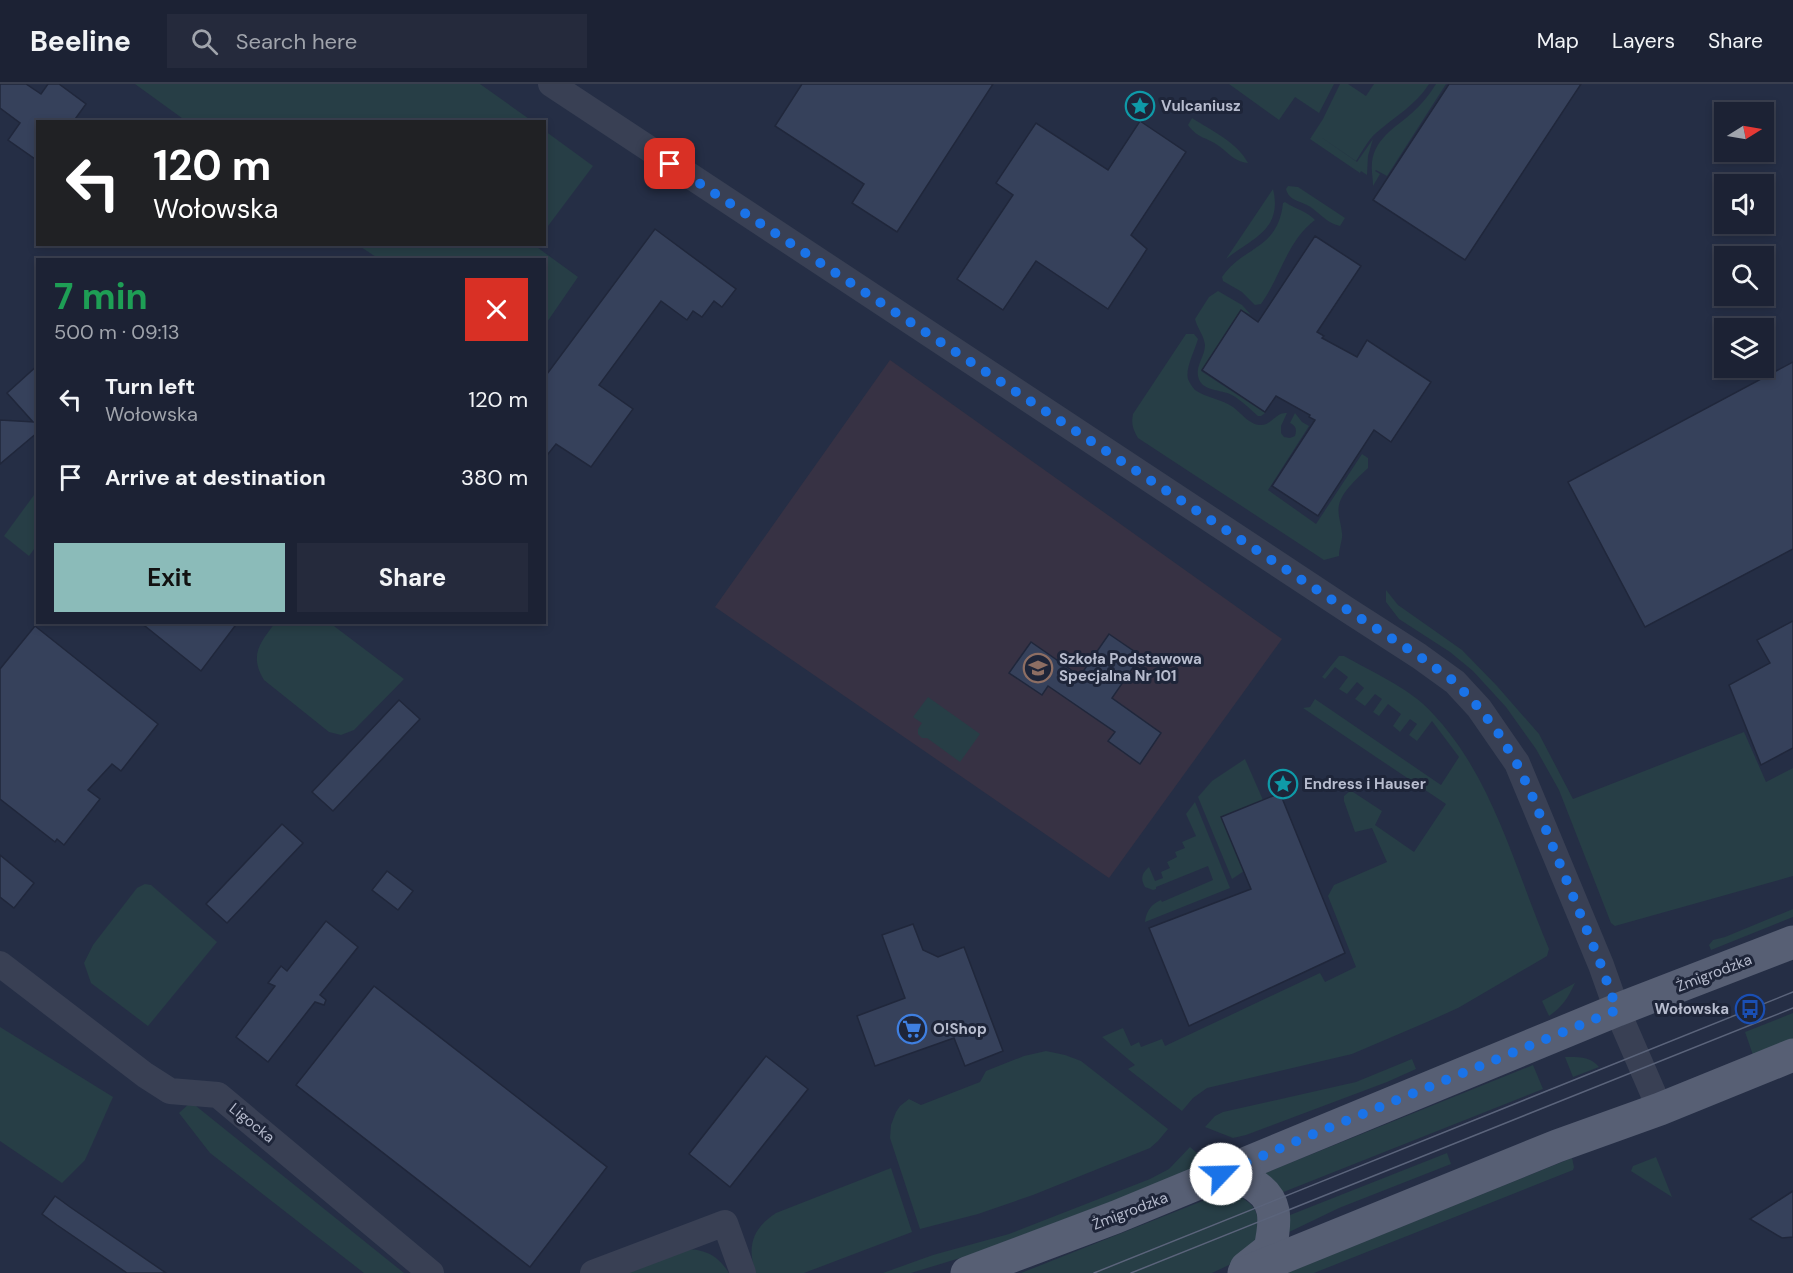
<!DOCTYPE html>
<meta charset="utf-8">
<style>
body{margin:0;font-family:"DM Sans",sans-serif;background:#252a3c;color:#f1f3f6;height:100vh;display:flex;flex-direction:column;font-size:22px;white-space:nowrap}
*{box-sizing:border-box;margin:0}
p{font-size:20px;color:#a0a4ac}
.icon{flex:none;width:33px;height:33px;fill:none;stroke:currentColor;stroke-width:2;stroke-linecap:round;stroke-linejoin:round}
.map{position:relative;flex:1;overflow:hidden}
.side{position:absolute;left:36px;top:174px;width:510px;height:366px;display:flex;flex-direction:column;background:#1c2234;border-radius:0px;box-shadow:0 3px 9px #0003,0 0 0 2px #3a3f4f}
.side>*{flex:none}
.hud{position:absolute;left:36px;top:36px;width:510px;height:126px;border-radius:0px;box-shadow:0 3px 9px #0003,0 0 0 2px #3a3f4f;background:#202124;color:#fff;overflow:hidden}
.needle{width:39px;rotate:79deg}
.fabs{position:absolute;left:1714px;top:18px;display:grid;gap:12px}
.fabs a{display:grid;place-items:center;width:60px;height:60px;border-radius:0px;background:#1c2234;box-shadow:0 3px 9px #0003,0 0 0 2px #3a3f4f;font-size:30px}
.pin{position:absolute;display:grid;place-items:center;width:51px;height:51px;color:#fff;margin:-26px;border-radius:12px;box-shadow:0 3px 9px #0006}
.me{position:absolute;width:66px;margin:-33px;rotate:66deg;stroke-linejoin:round;filter:drop-shadow(0 0 4px #0008)}
.turn{display:flex;align-items:center;gap:21px;height:126px;padding:0 18px;font-size:27px}
.turn .icon{width:78px;height:78px;stroke-width:2.5}
.turn b{display:block;font-size:42px;line-height:51px}
.round{display:grid;place-items:center;flex:none;width:63px;height:63px;border-radius:0px;background:#252a3c}
.head{display:flex;align-items:center;justify-content:space-between;height:102px;padding:0 18px}
h1{font-size:36px;font-weight:700;line-height:45px;color:#1e9e55}
.primary-button{display:flex;gap:12px;margin-top:auto;padding:12px 18px}
.primary-button a{flex:1;height:69px;border-radius:0px;background:#8bbbb9;color:#111;font-size:24px;font-weight:700;line-height:69px;text-align:center}
.primary-button a+a{background:#252a3c;color:#f1f3f6}
ul{padding:0;list-style:none}
li{display:flex;align-items:center;gap:18px;height:78px;padding:0 18px}
li div{flex:1}
li b{display:block;font-size:22px}
li em{font-style:normal}
header{display:flex;align-items:center;gap:36px;box-sizing:border-box;height:84px;padding:0 30px;background:#1c2234;border-bottom:2px solid #3a3f4f}
header strong{font-size:28px}
nav{display:flex;gap:33px;margin-inline-start:auto;font-size:21px}
.search{width:420px;height:54px;background:#252a3c;display:flex;align-items:center;gap:15px;box-sizing:border-box;padding:0 21px;border-radius:0px;color:#a0a4ac;font-size:22px}
.map>svg:first-child{display:block}
.medical{fill:#373244}
.green{fill:#273e46}
.building{fill:#36415b;stroke:#20273b;stroke-width:1.5}
.lines{fill:none;stroke-linecap:round;stroke-linejoin:round}
.minor{stroke:#394054;stroke-width:26}
.major{stroke:#575f74;stroke-width:33}
.tram{stroke:#5b647b;stroke-width:1.5}
.route{stroke:#1a73e8;stroke-width:10;stroke-dasharray:0 18}
.labels{text-anchor:middle;stroke-width:6;stroke-linejoin:round;paint-order:stroke}
.poi-label{font-size:15px;font-weight:bold;fill:#b7bcce;stroke:#1e2539;text-anchor:start}
.street-label{font-size:15px;fill:#b7bcce;stroke:#1e2539}
</style>
<header>
<strong>Beeline</strong>
<div class="search"><svg class="icon" aria-label="search" viewBox="0 0 24 24"><circle cx="10" cy="10" r="6"/><path d="M15 15l6 6"/></svg>Search here</div>
<nav><a>Map</a><a>Layers</a><a>Share</a></nav>
</header>
<div class="map">
<svg width="1793" height="1189" viewBox="0 0 1793 1189">
<rect width="100%" height="100%" fill="#252e45"/>
<polygon class="medical" points="890,276 1282,555 1109,794 715,523"/>
<g class="green">
<polygon points="135,0 480,0 532,37 186,37"/>
<polygon points="1229,0 1334,0 1319,29 1295,13 1279,36"/>
<path d="M1340 0H1348L1366 12 1374 0H1429C1416 21 1394 33 1376 49 1368 56 1362 68 1356 77L1318 51 1357 78 1373 55 1368 72 1367 91 1361 87 1360 89 1310 55 1323 35Z"/>
<path d="M1436 0H1446L1387 92 1376 86 1375 87 1380 90 1373 102C1373 94 1371 86 1372 78 1375 54 1396 43 1412 29 1422 20 1429 11 1436 0Z"/>
<path d="M1192 34C1212 47 1237 58 1248 79 1235 78 1230 70 1219 62 1207 53 1198 55 1188 41Z"/>
<polygon points="545,47 593,82 545,146"/>
<path d="M1288 102 1298 103 1345 134 1340 142C1326 138 1323 132 1312 124 1303 117 1289 118 1286 105Z"/>
<path d="M1273 105C1283 146 1252 154 1226 175Z"/>
<path d="M1285 118C1295 125 1307 127 1315 136 1287 157 1281 192 1261 220L1255 221 1242 208 1223 197 1222 193C1244 161 1278 166 1283 119Z"/>
<polygon points="358,161 534,161 578,193 545,241 544,176 379,175"/>
<path d="M1218 207 1242 221 1251 231 1241 226 1201 287 1265 329 1261 332H1258C1250 325 1241 316 1232 311 1221 305 1201 308 1198 292 1196 281 1205 272 1205 261 1204 251 1197 244 1195 235L1209 213Z"/>
<path d="M1186 250H1194L1198 255C1195 266 1185 285 1188 295 1189 298 1193 304 1195 306 1207 314 1221 315 1233 323 1241 329 1249 340 1259 341 1272 342 1275 328 1287 329L1281 342V349L1284 353 1290 354 1295 352C1297 345 1296 342 1290 339L1295 329 1302 338 1309 342 1268 406 1316 440 1362 370 1368 374V384C1359 393 1342 407 1339 421 1337 430 1341 439 1342 449 1343 455 1339 464 1339 472L1324 476 1138 354C1133 345 1131 340 1133 330Z"/>
<polygon points="37,407 37,461 29,472 4,452"/>
<polygon points="1386,506 1398,521 1462,566 1497,602 1539,650 1573,715 1744,648 1766,698 1793,684 1793,792 1622,840 1615,842 1611,839 1559,706 1536,665 1506,623 1473,587 1450,568 1399,535 1386,518"/>
<path d="M275 539H330L404 595 354 646 341 651 329 648 264 596C249 571 260 559 275 539Z"/>
<path d="M1339 572H1344C1367 585 1403 602 1422 619 1491 683 1513 781 1549 865L1547 872 1542 875 1458 924 1427 938 1352 970 1207 1004 1193 1014 1182 1027 1128 985 1135 981 1102 953 1123 944 1131 962 1139 958 1141 963 1162 955 1165 962 1320 889 1325 898 1356 883 1328 812 1334 801 1387 778 1372 744 1355 748 1344 717V712L1350 707 1353 708 1382 727 1375 741 1414 768 1446 720 1303 624 1310 623 1315 615 1441 701 1459 673 1432 637 1417 657 1409 651 1417 640 1410 635 1400 648 1393 642 1401 630 1388 620 1379 632 1373 628 1382 615 1375 610 1365 622 1355 615 1364 604 1357 598 1347 610 1339 605 1348 593 1335 583 1325 595 1322 593Z"/>
<polygon points="928,613 980,650 960,678 927,654 922,654 918,650 918,645 922,639 913,633"/>
<polygon points="1245,675 1263,716 1222,733 1244,787 1232,795 1198,713 1212,697"/>
<path d="M1195 718 1230 804 1145 838C1146 828 1151 820 1161 816L1162 818 1213 796 1208 782 1156 803V805L1153 806 1145 803C1140 794 1142 789 1149 783L1155 797 1163 794 1161 788 1170 784 1167 778 1177 773 1175 768 1185 764 1182 758 1196 752 1186 730Z"/>
<polygon points="145,800 151,801 217,858 148,942 91,899 84,879 93,861 137,804"/>
<polygon points="1793,825 1793,833 1711,866 1709,861 1713,856 1725,853"/>
<path d="M1575 899C1568 914 1562 923 1549 932L1542 917Z"/>
<polygon points="1793,929 1793,956 1753,971 1745,948"/>
<polygon points="0,943 113,1013 85,1076 62,1099 0,1057"/>
<polygon points="1046,967 1065,971 1081,977 1168,1045 1158,1057 1150,1064 1033,1111 978,1130 920,1145 890,1054 891,1041 896,1028 900,1022 909,1015 921,1021 980,998 986,987 1024,972"/>
<path d="M1565 973C1578 973 1590 972 1599 983L1573 993Z"/>
<polygon points="1412,975 1416,985 1387,998 1246,1051 1233,1054 1205,1043 1215,1032 1223,1028 1356,998"/>
<polygon points="1533,981 1543,1005 1276,1111 1260,1091"/>
<polygon points="191,1018 404,1189 364,1189 210,1069 179,1029"/>
<polygon points="1190,1063 1208,1078 1208,1081 970,1171 911,1189 883,1189 933,1171 1009,1150 1150,1095 1169,1085"/>
<polygon points="1447,1069 1451,1080 1339,1124 1287,1149 1285,1133"/>
<polygon points="1656,1073 1672,1113 1631,1087 1633,1082"/>
<polygon points="1572,1074 1574,1083 1573,1086 1314,1189 1287,1189"/>
<path d="M891 1084 912 1148 804 1189H756C746 1162 753 1144 776 1129Z"/>
<path d="M1229 1108C1256 1119 1259 1126 1259 1154L1231 1180 1212 1189H1021L1220 1110Z"/>
<path d="M687 1165C707 1166 718 1172 729 1189H626Z"/>
</g>
<g class="building">
<polygon points="0,0 26,0 41,10 48,0 59,0 86,20 73,38 38,38 38,77 8,56 20,39 0,24"/>
<polygon points="802,0 993,0 897,148 852,119 864,100 775,42"/>
<polygon points="1449,0 1581,0 1465,176 1373,116"/>
<polygon points="1140,37 1186,68 1131,151 1147,165 1108,225 1036,177 1003,226 957,195 1013,111 996,99 1036,39 1108,86"/>
<polygon points="655,145 736,205 722,223 714,217 702,233 693,227 687,236 661,217 599,301 633,325 591,383 556,360 544,375 544,294"/>
<polygon points="1315,152 1361,182 1317,248 1324,252 1322,254 1357,273 1367,256 1431,298 1391,358 1374,346 1318,432 1272,402 1315,336 1309,333 1310,331 1276,312 1265,328 1202,286 1241,226 1258,238"/>
<polygon points="1793,278 1793,465 1645,543 1568,398"/>
<polygon points="38,281 38,348 0,380 0,336 33,338 7,309"/>
<polygon points="1793,537 1793,664 1761,681 1729,601 1770,579 1757,556"/>
<polygon points="140,538 238,538 201,587"/>
<polygon points="35,542 158,640 121,687 112,680 88,706 100,715 64,761 57,755 55,758 0,715 0,585"/>
<polygon points="1109,550 1141,572 1112,614 1161,649 1140,680 1108,657 1115,648 1048,602 1042,611 1009,589 1031,558 1080,592"/>
<polygon points="399,616 420,635 333,727 312,708"/>
<polygon points="1280,709 1345,869 1189,942 1149,844 1251,805 1221,733"/>
<polygon points="282,740 303,759 227,839 206,820"/>
<polygon points="0,771 34,799 14,824 0,813"/>
<polygon points="387,787 413,807 398,826 372,806"/>
<polygon points="326,837 358,863 320,911 326,916 324,921 315,918 268,978 236,953 275,902 268,899 281,882 287,887"/>
<polygon points="913,840 923,866 938,873 964,863 1003,967 965,982 954,954 875,982 857,932 905,914 882,851"/>
<polygon points="374,902 607,1083 530,1183 296,1001"/>
<polygon points="766,972 808,1005 730,1103 689,1070"/>
<polygon points="1793,1107 1793,1153 1782,1154 1750,1135"/>
<polygon points="55,1112 70,1123 166,1189 127,1189 57,1141 42,1130"/>
</g>
<g class="lines">
<g class="minor">
<polyline points="551,0 1346,525 1419,572 1455,598 1479,624 1517,679 1601,881 1617,926 1660,1025"/>
<polyline points="0,880 145,991 170,1007 218,1011 431,1189"/>
<polyline points="593,1189 725,1139 743,1189"/>
</g>
<g class="major">
<path d="M1221 1090C1230 1093 1241 1094 1249 1098 1279 1114 1276 1137 1270 1165L1246 1184"/>
<polyline points="967,1189 1116,1133 1617,926 1793,858"/>
<polyline points="1244,1189 1557,1062 1660,1025 1793,971"/>
</g>
<g class="tram">
<polyline points="1094,1189 1793,908"/>
<polyline points="1131,1189 1793,924"/>
</g>
</g>
<g class="lines">
<polyline class="route" points="670,80 1346,525 1419,572 1455,598 1479,624 1497,647 1517,680 1531,709 1601,881 1617,926 1299,1056 1221,1090"/>
</g>
<defs>
<g id="sight-ring" transform="scale(1.5)"><circle r="9.5" fill="#1e2539" stroke="#0f9aa8" stroke-width="1.5"/><path d="M0-6L1.8-2.2L6-1.7L2.9 1.2L3.7 5.4L0 3.3L-3.7 5.4L-2.9 1.2L-6-1.7L-1.8-2.2Z" fill="#0f9aa8"/></g>
<g id="school-ring" transform="scale(1.5)"><circle r="9.5" fill="#1e2539" stroke="#8d6e63" stroke-width="1.5"/><path d="M0-5L7-2L0 1L-7-2ZM-4 1L0 2.5L4 1V4Q0 6-4 4Z" fill="#8d6e63"/></g>
<g id="bus-ring" transform="scale(1.5)"><circle r="9.5" fill="#1e2539" stroke="#1a4fb4" stroke-width="1.5"/><path d="M-5-6H5V4H4V6H2V4H-2V6H-4V4H-5ZM-3.5-4V0h7V-4ZM-3.5 1.2v1.5H-2V1.2ZM2 1.2v1.5H3.5V1.2Z" fill="#1a4fb4"/></g>
<g id="supermarket-ring" transform="scale(1.5)"><circle r="9.5" fill="#1e2539" stroke="#3f7fe0" stroke-width="1.5"/><path d="M-6-5.5h2.5l.6 2H6L4.5 2H-2.5L-4.4-4H-6ZM-1.5 3.2a1.3 1.3 0 1 0 .1 0ZM3 3.2a1.3 1.3 0 1 0 .1 0Z" fill="#3f7fe0"/></g>
</defs>
<g fill-rule="evenodd">
<use href="#sight-ring" x="1140" y="22"/>
<use href="#school-ring" x="1038" y="584"/>
<use href="#sight-ring" x="1283" y="700"/>
<use href="#bus-ring" x="1750" y="925"/>
<use href="#supermarket-ring" x="912" y="945"/>
</g>
<g class="labels">
<g class="poi-label">
<text x="1161" y="27">Vulcaniusz</text>
<text x="1059" y="580">Szkoła Podstawowa<tspan x="1059" dy="17">Specjalna Nr 101</tspan></text>
<text x="1304" y="705">Endress i Hauser</text>
<text x="1729" y="930" text-anchor="end">Wołowska</text>
<text x="933" y="950">O!Shop</text>
</g>
<g class="street-label">
<text transform="translate(1714 889) rotate(-21)" y="5">Żmigrodzka</text>
<text transform="translate(252 1039) rotate(39)" y="5">Ligocka</text>
<text transform="translate(1130 1127) rotate(-21)" y="5">Żmigrodzka</text>
</g>
</g>
</svg>
<div class="fabs">
<a><svg class="needle" viewBox="-14 -14 28 28"><path d="M0-13l5 13h-10z" fill="#e53935"/><path d="M0 13l5-13h-10z" fill="#a0a4ac"/></svg></a>
<a><svg class="icon" aria-label="sound" viewBox="0 0 24 24"><path d="M4 9h4l5-4v14l-5-4H4zM17 9q2 3 0 6"/></svg></a>
<a><svg class="icon" aria-label="search" viewBox="0 0 24 24"><circle cx="10" cy="10" r="6"/><path d="M15 15l6 6"/></svg></a>
<a><svg class="icon" aria-label="layers" viewBox="0 0 24 24"><path d="M12 4l9 5-9 5-9-5zM3 14l9 5 9-5"/></svg></a>
</div>
<div class="pin" style="left:670px;top:80px;background:#d93025"><svg class="icon" aria-label="arrive" viewBox="0 0 24 24"><path d="M6 21V4h12l-3 4 3 4H6"/></svg></div>
<svg class="me" style="left:1221px;top:1090px" viewBox="-20 -20 40 40"><circle r="19" fill="#fff"/><path d="M0-13L10 11 0 6-10 11z" fill="#1a73e8"/></svg>
<div class="hud">
<div class="turn"><svg class="icon" aria-label="left" viewBox="0 0 24 24"><path d="M17 20v-9H6M10 6l-5 5 5 5"/></svg><div><b>120 m</b>Wołowska</div></div>
</div>
<section class="side">
<div class="head"><div><h1>7 min</h1><p>500 m · 09:13</p></div><a class="round" style="background:#d93025;color:#fff"><svg class="icon" aria-label="close" viewBox="0 0 24 24"><path d="M6 6l12 12M18 6L6 18"/></svg></a></div>
<ul>
<li><svg class="icon" aria-label="left" viewBox="0 0 24 24"><path d="M17 20v-9H6M10 6l-5 5 5 5"/></svg><div><b>Turn left</b><p>Wołowska</p></div><em>120 m</em></li>
<li><svg class="icon" aria-label="arrive" viewBox="0 0 24 24"><path d="M6 21V4h12l-3 4 3 4H6"/></svg><div><b>Arrive at destination</b></div><em>380 m</em></li>
</ul>
<div class="primary-button"><a>Exit</a><a>Share</a></div>
</section>
</div>
